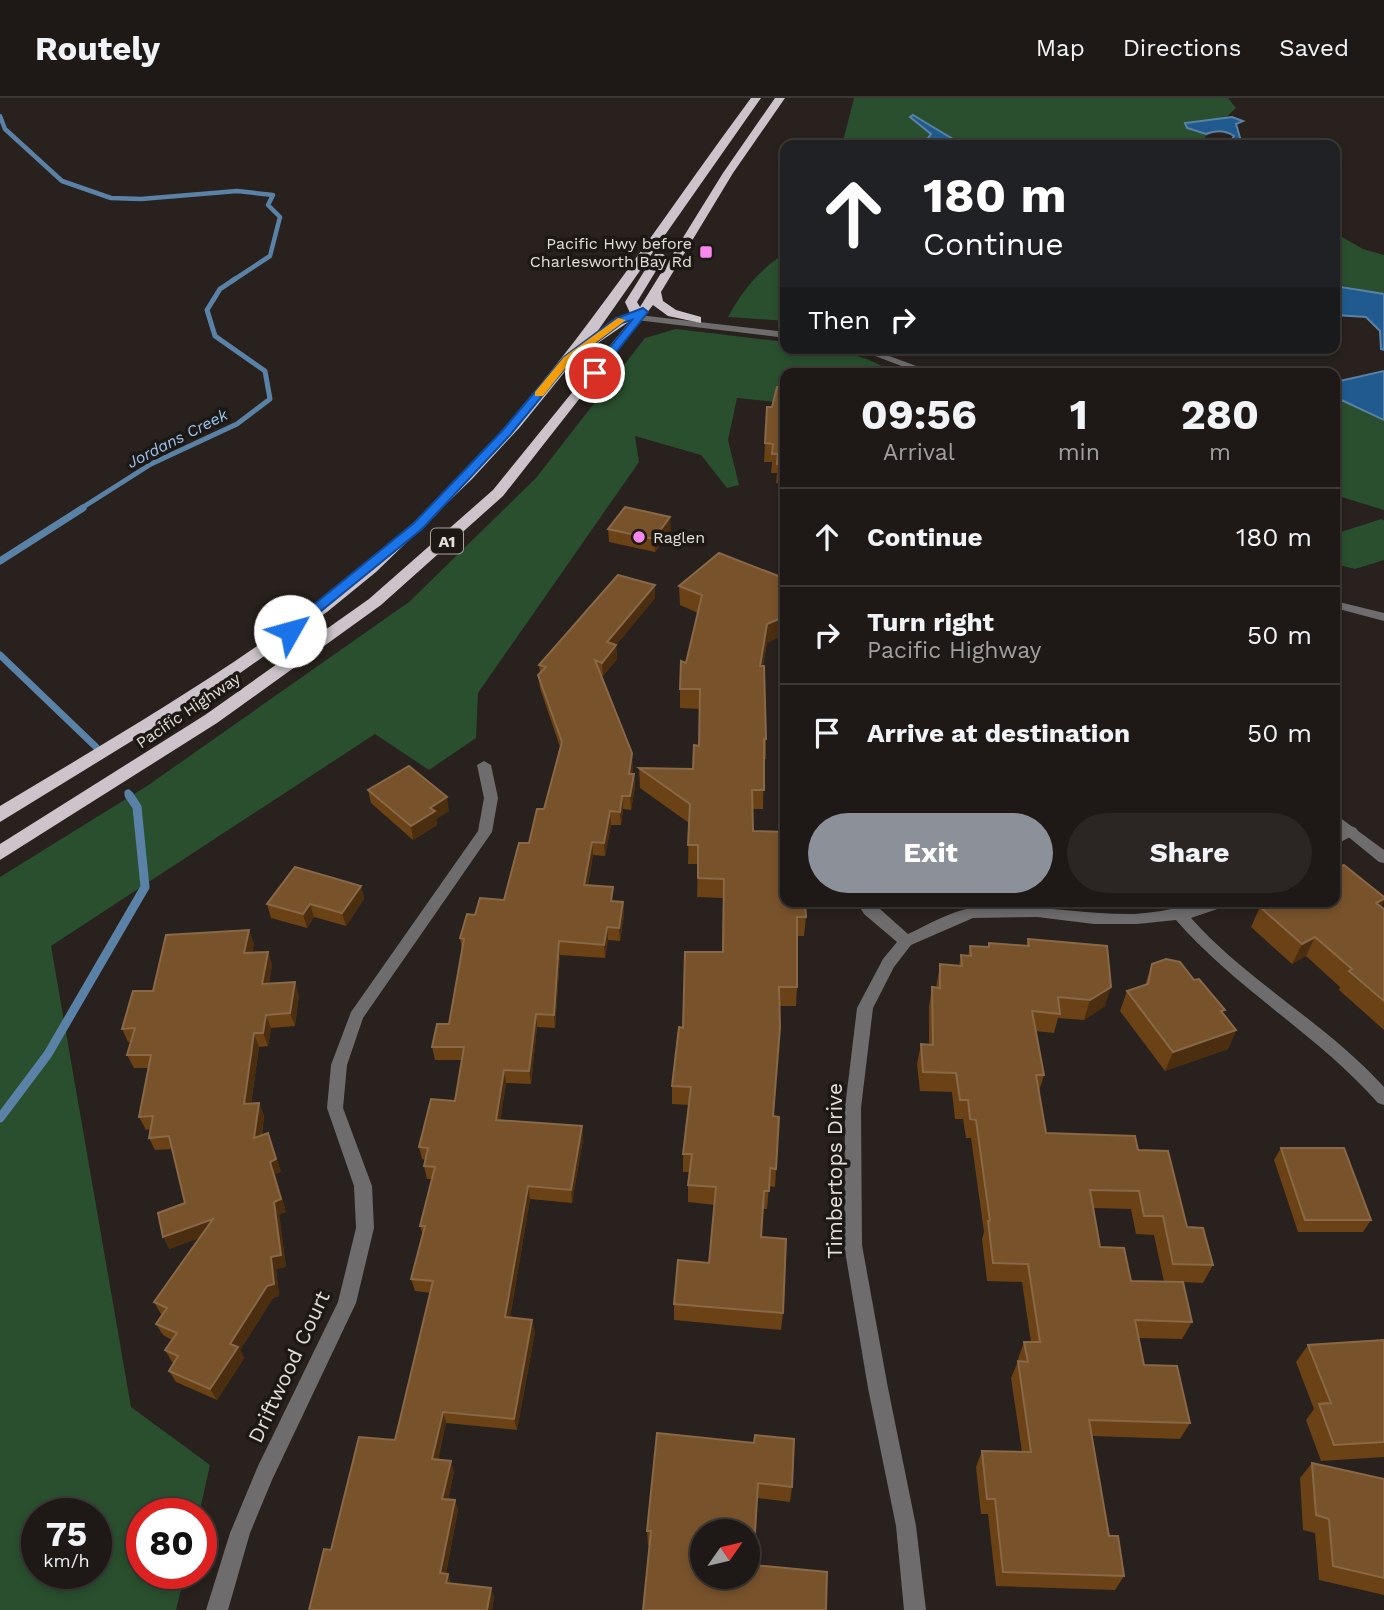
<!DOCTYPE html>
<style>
body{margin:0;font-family:"Work Sans",sans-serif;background:#2b2623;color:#f1f3f6;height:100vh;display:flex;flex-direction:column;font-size:26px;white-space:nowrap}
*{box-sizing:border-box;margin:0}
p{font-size:23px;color:#a1a0a1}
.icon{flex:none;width:38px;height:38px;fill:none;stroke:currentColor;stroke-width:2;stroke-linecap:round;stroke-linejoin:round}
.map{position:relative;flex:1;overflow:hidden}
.side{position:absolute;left:780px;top:270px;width:560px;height:539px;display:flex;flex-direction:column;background:#1e1916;border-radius:14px;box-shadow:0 4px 10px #0003,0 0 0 2px #3c3835}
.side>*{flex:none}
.guide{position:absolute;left:780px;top:42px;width:560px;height:214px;border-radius:14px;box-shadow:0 4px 10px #0003,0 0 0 2px #3c3835;background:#202124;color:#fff;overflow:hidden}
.needle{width:46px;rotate:56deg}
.tools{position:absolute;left:690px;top:1421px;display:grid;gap:14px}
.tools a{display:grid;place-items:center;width:70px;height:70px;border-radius:50%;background:#1e1916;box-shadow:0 4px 10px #0003,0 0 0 2px #3c3835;font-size:35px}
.speed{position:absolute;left:21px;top:1400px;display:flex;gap:14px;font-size:35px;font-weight:700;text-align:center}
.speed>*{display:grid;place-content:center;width:91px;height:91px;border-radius:50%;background:#1e1916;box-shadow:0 4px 10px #0003,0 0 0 2px #3c3835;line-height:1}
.speed small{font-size:18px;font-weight:400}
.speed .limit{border:10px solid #d22;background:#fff;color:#111}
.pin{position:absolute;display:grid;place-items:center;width:60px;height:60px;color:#fff;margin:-30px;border:4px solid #fff;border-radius:50%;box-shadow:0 2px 7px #0007}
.me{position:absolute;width:77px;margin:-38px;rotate:52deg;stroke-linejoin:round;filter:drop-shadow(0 0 5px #0008)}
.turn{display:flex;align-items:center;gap:24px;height:147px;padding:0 28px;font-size:32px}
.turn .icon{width:91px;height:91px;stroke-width:2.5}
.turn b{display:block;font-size:49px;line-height:60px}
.then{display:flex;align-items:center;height:66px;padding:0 28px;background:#0003;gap:14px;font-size:26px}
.eta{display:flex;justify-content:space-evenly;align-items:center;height:119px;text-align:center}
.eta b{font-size:42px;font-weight:700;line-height:49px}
.primary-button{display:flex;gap:14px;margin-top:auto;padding:14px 28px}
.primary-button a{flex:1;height:80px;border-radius:42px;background:#8c9099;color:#fff;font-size:28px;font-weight:700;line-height:80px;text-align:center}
.primary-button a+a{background:#2b2623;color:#f1f3f6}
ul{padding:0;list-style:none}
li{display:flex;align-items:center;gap:21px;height:98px;padding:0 28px;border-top:2px solid #3c3835}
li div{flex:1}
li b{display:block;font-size:26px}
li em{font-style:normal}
header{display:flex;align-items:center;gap:42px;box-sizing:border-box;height:98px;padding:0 35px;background:#1e1916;border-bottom:2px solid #3c3835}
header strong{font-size:33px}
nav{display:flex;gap:38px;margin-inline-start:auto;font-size:24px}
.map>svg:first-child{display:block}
.green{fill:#294f2e;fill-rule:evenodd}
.water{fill:#205a8f;stroke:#5a82a6;stroke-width:2}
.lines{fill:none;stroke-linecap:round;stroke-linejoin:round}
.stream-far3{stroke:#5a82a6;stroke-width:4.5}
.stream-far2{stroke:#5a82a6;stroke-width:5}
.stream-far1{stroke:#5a82a6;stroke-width:7}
.stream{stroke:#5a82a6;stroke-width:9}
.minor{fill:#6f6c6e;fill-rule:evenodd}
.tertiary{fill:#6f6c6e;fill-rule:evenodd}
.trunk{fill:#ccc4ca;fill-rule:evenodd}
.wall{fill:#6b4116;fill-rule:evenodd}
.shaded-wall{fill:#4b2d10}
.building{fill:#78522b;stroke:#886846;stroke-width:2;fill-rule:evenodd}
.route{fill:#1a73e8;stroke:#114b97;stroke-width:2}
.slow{fill:#f59e0b}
.poi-dot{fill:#f788ec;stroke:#1e1814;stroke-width:2.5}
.labels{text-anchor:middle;stroke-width:7;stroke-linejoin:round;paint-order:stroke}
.far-poi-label{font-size:16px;fill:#e2deda;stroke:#1e1814;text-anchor:end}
.far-water-label{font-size:16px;font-style:italic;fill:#99c6f4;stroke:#1e1814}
.shield{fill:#1e1814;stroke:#a7a39f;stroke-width:2}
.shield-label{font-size:16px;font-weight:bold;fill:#e2deda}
.far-street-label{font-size:16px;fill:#e2deda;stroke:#1e1814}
.near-street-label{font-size:21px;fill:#e2deda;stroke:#1e1814}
</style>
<header>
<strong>Routely</strong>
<nav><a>Map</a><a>Directions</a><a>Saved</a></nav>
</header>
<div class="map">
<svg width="1384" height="1512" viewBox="0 0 1384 1512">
<rect width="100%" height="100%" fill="#28211d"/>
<g class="green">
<polygon points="854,0 1228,0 1236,10 1205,39 1213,47 1052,47 1026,44 1023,47 842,47"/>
<polygon points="1335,135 1363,151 1384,157 1384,197 1335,186"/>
<path d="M786 154V223L728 219C743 191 760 172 786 154Z"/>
<path d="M676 231 777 243 786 244V250C821 250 864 253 892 275H786V305L737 300 728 342 739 387 727 390 701 357 635 338 639 364 478 595 476 640 429 672 375 636 51 848 131 1309 210 1367 199 1416H142V1475H185L176 1512H0V779L147 688 409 504 536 380 645 240ZM37 1416H96V1475H37Z"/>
<polygon points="1335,299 1384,322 1384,412 1335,397"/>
<polygon points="1381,421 1384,422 1384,462 1355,471 1335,466 1335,436"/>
</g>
<g class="water">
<polygon points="913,17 958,44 1019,47 908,47 925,44 931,36 910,19"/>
<path d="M1232 19 1243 23 1236 26 1241 43 1234 47 1220 46 1232 41 1234 38C1225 32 1216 32 1206 36L1187 30 1185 25Z"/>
<polygon points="1335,188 1384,196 1384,252 1381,251 1380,233 1366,219 1335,217"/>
<polygon points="1384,273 1384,322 1335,299 1335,284"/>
</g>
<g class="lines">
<polyline class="stream-far3" points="0,18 5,31 62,83 111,100 141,101 237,93 273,97 268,107 280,119 270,158 232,183"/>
<polyline class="stream-far2" points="80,411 151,366 237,326 270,301 265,273 215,238 207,212 220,191 235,181"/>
<g class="stream-far1">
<polyline points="0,463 83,410"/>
<polyline points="0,557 96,649"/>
<polyline points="128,695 130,699"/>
</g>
<polyline class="stream" points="0,1020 48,956 145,789 137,709 129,697"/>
<g class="minor">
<polygon points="1335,503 1384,515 1384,523 1335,510"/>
<polygon points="484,663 491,667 498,700 492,734 363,920 347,967 343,1010 372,1088 374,1130 356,1205 272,1382 250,1435 228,1512 206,1512 230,1435 258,1368 338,1204 356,1130 354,1088 327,1010 331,967 351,914 478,733 484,700 477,667"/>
<polygon points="1351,728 1356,730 1358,733 1356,736 1335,747 1335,736"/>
<path d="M856 803H871L908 836C928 827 950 813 973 810 981 808 991 809 1000 809 1045 808 1090 817 1135 816 1168 814 1199 803 1231 803L1229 807 1191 820C1248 884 1326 925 1384 989V1007L1378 1005C1317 936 1236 891 1176 822L1137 826H1094L1037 819 973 820 911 847 894 869 873 910 861 1010 862 1147 888 1290 916 1428 926 1512H904L896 1428 868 1290 844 1147 845 1010 857 910 883 861 897 844 864 816Z"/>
</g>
<g class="tertiary">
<polygon points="639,217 786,234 786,240 636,222 635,220"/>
<polygon points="854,250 868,250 935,275 920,275"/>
<polygon points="1335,716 1384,752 1384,765 1379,764 1335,728"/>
</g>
<path class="trunk" d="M751 0H761L597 234 615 220 630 215 625 204 655 156H663L665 158 637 204 640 209 723 75 775 0H785L733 75 661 194 663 203 676 212 701 219V225L668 218 653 207 503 398 381 507 217 625 0 762V746L205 617 369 501 493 392 630 223 592 249H585L520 329 472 381 376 474 327 514 223 587 0 724V708C143 622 290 539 413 425 547 300 643 146 751 0Z"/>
</g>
<g class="wall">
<polygon points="786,289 786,396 783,396 783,386 776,385 777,375 771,375 772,364 764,364 767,309 772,309"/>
<polygon points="608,431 671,432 655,454 609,444"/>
<polygon points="719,455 767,545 763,568 766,641 766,661 764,661 763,711 752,711 753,733 786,803 806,819 804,838 797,838 797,889 796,908 780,908 773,1018 776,1071 775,1089 769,1088 767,1111 763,1111 761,1139 783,1215 781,1232 674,1222 674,1206 709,1165 715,1107 688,1104 688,1087 690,1074 683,1074 683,1056 689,1007 672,1006 672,988 683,930 722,854 723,800 697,799 698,766 688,766 689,725 640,690 639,670 693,671 699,648 700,611 680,610 680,591 698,515 680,507 679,488"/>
<polygon points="655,487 655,500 616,547 617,561 603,578 601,577 633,668 632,676 634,676 635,689 631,712 623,711 621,727 611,727 605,758 593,757 588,787 614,803 623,804 624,817 620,843 608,842 605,860 560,857 555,930 537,929 531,986 506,985 500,1022 582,1028 583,1041 572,1105 530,1101 510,1220 535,1234 517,1332 446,1325 438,1361 454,1373 448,1402 455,1402 458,1412 446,1475 448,1476 451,1486 491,1490 494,1500 492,1512 309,1512 331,1452 395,1342 431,1195 415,1193 411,1181 423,1137 420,1128 432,1081 427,1081 424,1068 425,1062 422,1061 419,1049 455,1003 462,962 435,962 432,949 449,926 462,853 460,840 475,817 504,802 544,711 560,649 540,590 538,577 540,575 539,567"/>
<polygon points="368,692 449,713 436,721 437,727 413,742 371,705"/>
<polygon points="361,788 364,801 346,828 314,819 307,830 271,820 267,806"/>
<polygon points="1384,799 1384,802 1381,809 1384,811 1384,932 1339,892 1340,889 1306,858 1292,866 1251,829 1260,809"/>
<path d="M1028 841 1105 908 1084 922 1058 920 1054 935 1036 933 1044 977 1039 993 1046 1035 1138 1052 1187 1129 1213 1167 1203 1185 1183 1184 1192 1224 1182 1241 1139 1240 1144 1267 1190 1325 1180 1341 1092 1338 1109 1438 1124 1478 1115 1492 996 1488 988 1416H981L976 1369 982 1353 1022 1354 1011 1280 1018 1263V1261L1024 1244H1031L1022 1184 987 1183 982 1141 984 1134 971 1040H966L963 1021H955L952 994 920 993 917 966 921 946 929 947V909L932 889 936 890 940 866 959 868 961 857 968 858 970 848 988 849 989 845 1026 848ZM1093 1110 1131 1111 1136 1136 1154 1137 1164 1184 1131 1183 1100 1149Z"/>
<polygon points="254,845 252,855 268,854 272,867 269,886 299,897 295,928 271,930 268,948 259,949 251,1006 259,1005 264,1018 262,1037 268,1035 281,1074 275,1076 286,1114 279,1116 286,1169 276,1171 279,1198 273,1200 240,1252 244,1260 217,1302 176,1284 169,1273 174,1265 172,1264 165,1252 172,1242 163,1237 156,1226 162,1217 161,1216 154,1204 199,1140 169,1151 185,1105 172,1051 155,1052 149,1040 150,1031 146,1032 139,1019 149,970 134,970 127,957 131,944 128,944 122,931 153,893"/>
<polygon points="1152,866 1223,916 1236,932 1228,951 1165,973 1120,913 1127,893 1145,887"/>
<polygon points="1281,1050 1371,1122 1363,1134 1298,1134 1274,1062"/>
<polygon points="1384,1242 1384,1359 1321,1363 1306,1322 1314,1311 1296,1264 1308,1247"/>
<polygon points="657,1335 792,1389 790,1404 757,1400 753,1467 648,1447 647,1433"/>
<polygon points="1312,1365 1384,1381 1384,1497 1319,1482 1315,1435 1303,1432 1300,1380"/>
</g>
<g class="shaded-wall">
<polygon points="670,419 671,432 655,454 654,441"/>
<polygon points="655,487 655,500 607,558 607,544"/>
<polygon points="786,518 786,536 767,545 759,587 760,568 767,526"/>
<polygon points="616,547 617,561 603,578 602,565"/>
<polygon points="632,655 633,668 630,689 629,676"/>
<polygon points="634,676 635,689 631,712 630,698"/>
<polygon points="622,698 623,711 621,727 620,714"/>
<polygon points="447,699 449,713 436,721 437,727 413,742 411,728 430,710"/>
<polygon points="610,713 611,727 605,758 604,745"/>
<polygon points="592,744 593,757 585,800 584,787"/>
<polygon points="361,788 364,801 346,828 342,815"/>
<polygon points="1384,801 1384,802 1375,820 1376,805"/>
<polygon points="623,804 624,817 620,843 619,830"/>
<polygon points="310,806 314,819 307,830 303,816"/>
<polygon points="607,829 608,842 605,860 604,847"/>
<polygon points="249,832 254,845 249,868 244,855"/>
<polygon points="1315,839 1306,858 1292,866 1302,846"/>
<polygon points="559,843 560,857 555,930 554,917"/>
<polygon points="268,854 272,867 267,899 262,886"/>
<polygon points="295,884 299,897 295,928 290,915"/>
<polygon points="1111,889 1105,908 1084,922 1090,902"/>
<polygon points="536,916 537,929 531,986 529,973"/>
<polygon points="266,917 271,930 268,948 263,935"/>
<polygon points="1236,932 1228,951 1165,973 1173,954"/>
<polygon points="254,935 259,949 249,1019 244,1006"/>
<polygon points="504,972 506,985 499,1034 496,1022"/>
<polygon points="259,1005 264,1018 259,1052 254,1040"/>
<polygon points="582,1028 583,1041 572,1105 571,1092"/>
<polygon points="268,1035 281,1074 275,1076 286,1114 279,1116 286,1169 276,1171 279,1198 273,1200 240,1252 244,1260 217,1302 210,1291 230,1246 271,1159 274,1104"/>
<polygon points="528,1088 530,1101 508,1231 505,1219"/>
<polygon points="213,1121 219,1133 169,1151 163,1139"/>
<polygon points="532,1222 535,1234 517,1332 514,1321"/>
<polygon points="443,1314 446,1325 435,1371 432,1361"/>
<polygon points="451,1363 454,1373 446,1411 442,1401"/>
<polygon points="455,1402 458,1412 444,1484 440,1475"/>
<polygon points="448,1476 451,1485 450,1495 446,1485"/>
<polygon points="491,1490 494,1500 492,1512 487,1512"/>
</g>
<g class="building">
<polygon points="777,289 786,289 786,377 784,377 784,367 777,366 778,356 772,356 773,346 765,345 767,309 772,309"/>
<polygon points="625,409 670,419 654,441 608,431"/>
<polygon points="719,455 786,481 786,518 767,526 760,568 764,568 766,641 764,641 764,692 752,692 753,733 786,734 786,803 805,803 806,819 797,819 797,889 779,889 780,929 773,1018 779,1019 776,1071 770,1070 769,1093 764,1093 761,1139 786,1141 783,1215 674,1206 678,1162 709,1165 716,1089 688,1087 692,1056 683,1056 691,989 672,988 679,929 683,930 685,854 723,854 724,781 698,780 698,747 688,747 690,706 639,670 693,671 694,647 699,648 700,591 680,591 681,563 686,565 702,497 679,488"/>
<polygon points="618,477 655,487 607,544 616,547 602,565 595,562 632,655 629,676 634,676 630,698 622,698 620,714 610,713 604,745 592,744 584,787 613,789 611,803 623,804 619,830 607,829 604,847 559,843 554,917 536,916 529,973 504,972 496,1022 582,1028 571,1092 528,1088 505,1219 532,1222 514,1321 443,1314 432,1361 451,1363 442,1401 455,1402 440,1475 448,1476 446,1485 491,1490 487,1512 309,1512 324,1451 331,1452 359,1339 395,1342 433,1183 411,1181 425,1128 420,1128 435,1069 424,1068 428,1050 419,1049 431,1001 455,1003 464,949 432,949 437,926 449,926 464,841 460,840 467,816 475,817 480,800 504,802 519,745 529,745 537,711 544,711 562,644 538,577 546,569 539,567"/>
<polygon points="409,668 447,699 430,710 435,713 411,728 368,692"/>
<polygon points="1344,767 1384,799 1384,801 1376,805 1384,811 1384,903 1349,873 1352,871 1315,839 1302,846 1260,809 1271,803 1335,803 1335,771"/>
<polygon points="295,769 361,788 342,815 310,806 303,816 267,806"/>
<polygon points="249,832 244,855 268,854 262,886 295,884 290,915 266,917 263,935 254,935 244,1006 259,1005 254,1040 268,1035 276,1061 270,1064 281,1101 274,1104 281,1157 271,1159 274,1186 267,1188 230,1246 238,1249 210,1291 169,1273 178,1258 165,1252 177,1235 156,1226 167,1210 154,1204 213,1121 163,1139 158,1115 185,1105 169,1038 149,1040 153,1018 139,1019 151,957 127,957 135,930 122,931 133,893 153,893 166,837"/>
<polygon points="1028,841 1107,848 1111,889 1090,902 1058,899 1060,916 1032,913 1044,977 1036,977 1046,1035 1135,1038 1138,1052 1168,1053 1187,1129 1203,1130 1213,1167 1173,1166 1163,1118 1144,1118 1139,1093 1090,1092 1100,1149 1124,1150 1131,1183 1183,1184 1192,1224 1135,1222 1144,1267 1177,1268 1190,1325 1089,1322 1109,1438 1118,1438 1124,1478 1003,1474 995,1401 987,1401 982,1353 1031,1354 1018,1263 1028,1264 1024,1244 1040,1244 1028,1166 993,1165 988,1123 990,1123 976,1022 970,1021 968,1002 960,1002 956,975 923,974 921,946 933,947 932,889 940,890 940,866 962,868 961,857 971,858 970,848 989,849 989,845 1029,848"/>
<polygon points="1166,861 1180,864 1194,882 1199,881 1225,912 1221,913 1236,932 1173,954 1127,893 1148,886 1152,866"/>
<polygon points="1281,1050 1344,1050 1371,1122 1305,1122"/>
<polygon points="1384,1242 1384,1344 1334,1347 1319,1306 1331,1305 1308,1247"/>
<path d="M657 1335 754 1345 755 1337 794 1341 792 1389 758 1385 753 1467 827 1474 826 1512H643L651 1433H647ZM702 1433H747V1479H702Z"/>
<polygon points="1312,1365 1384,1381 1384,1480 1333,1468 1329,1421 1316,1417"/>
</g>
<polygon class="route" points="643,210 648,214 598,277 589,275 632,222 622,225 571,263 510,337 422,431 294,535 285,535 285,530 414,425 502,333 564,259 615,221"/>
<polygon class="slow" points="618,220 626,222 571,263 543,298 535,298 535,294 564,259"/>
<g class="poi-dot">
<rect x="699" y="147" width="14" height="14" rx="3.5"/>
<circle cx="639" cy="439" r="7"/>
</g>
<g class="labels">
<g class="far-poi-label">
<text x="692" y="151">Pacific Hwy before<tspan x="692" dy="18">Charlesworth Bay Rd</tspan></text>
<text x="653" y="445" text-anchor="start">Raglen</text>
</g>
<g class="far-water-label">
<text transform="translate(177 340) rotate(-27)" y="6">Jordans Creek</text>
</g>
<rect class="shield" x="431" y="430.5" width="32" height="25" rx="5"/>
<g class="shield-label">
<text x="447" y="449">A1</text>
</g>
<g class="far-street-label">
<text transform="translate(188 612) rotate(-34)" y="6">Pacific Highway</text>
</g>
<g class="near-street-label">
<text transform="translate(835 1073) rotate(-90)" y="7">Timbertops Drive</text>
<text transform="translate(289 1269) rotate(-65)" y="7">Driftwood Court</text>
</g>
</g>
</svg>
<div class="tools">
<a><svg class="needle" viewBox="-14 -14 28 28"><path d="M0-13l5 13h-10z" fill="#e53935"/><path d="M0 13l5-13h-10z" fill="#a1a0a1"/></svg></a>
</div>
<div class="speed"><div>75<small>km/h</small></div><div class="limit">80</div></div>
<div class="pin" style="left:595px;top:275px;background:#d93025"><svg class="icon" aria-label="arrive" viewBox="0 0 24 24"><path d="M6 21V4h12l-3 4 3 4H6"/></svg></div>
<svg class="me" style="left:290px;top:533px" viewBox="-20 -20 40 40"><circle r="19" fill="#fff"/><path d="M0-13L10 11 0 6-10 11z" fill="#1a73e8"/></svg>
<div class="guide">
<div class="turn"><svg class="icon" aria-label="ahead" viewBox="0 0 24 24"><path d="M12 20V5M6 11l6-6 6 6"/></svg><div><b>180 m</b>Continue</div></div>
<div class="then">Then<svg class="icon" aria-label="right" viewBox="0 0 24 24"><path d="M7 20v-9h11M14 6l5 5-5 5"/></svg></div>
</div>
<section class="side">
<div class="eta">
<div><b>09:56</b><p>Arrival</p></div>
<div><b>1</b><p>min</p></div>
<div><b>280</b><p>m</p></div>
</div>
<ul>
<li><svg class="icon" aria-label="ahead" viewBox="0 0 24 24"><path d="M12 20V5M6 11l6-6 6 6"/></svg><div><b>Continue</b></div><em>180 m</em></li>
<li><svg class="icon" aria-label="right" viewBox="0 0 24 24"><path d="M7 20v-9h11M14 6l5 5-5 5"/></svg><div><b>Turn right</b><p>Pacific Highway</p></div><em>50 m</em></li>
<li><svg class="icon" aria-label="arrive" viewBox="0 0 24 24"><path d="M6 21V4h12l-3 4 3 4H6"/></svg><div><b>Arrive at destination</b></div><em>50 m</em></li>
</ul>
<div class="primary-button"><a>Exit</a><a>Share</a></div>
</section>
</div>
